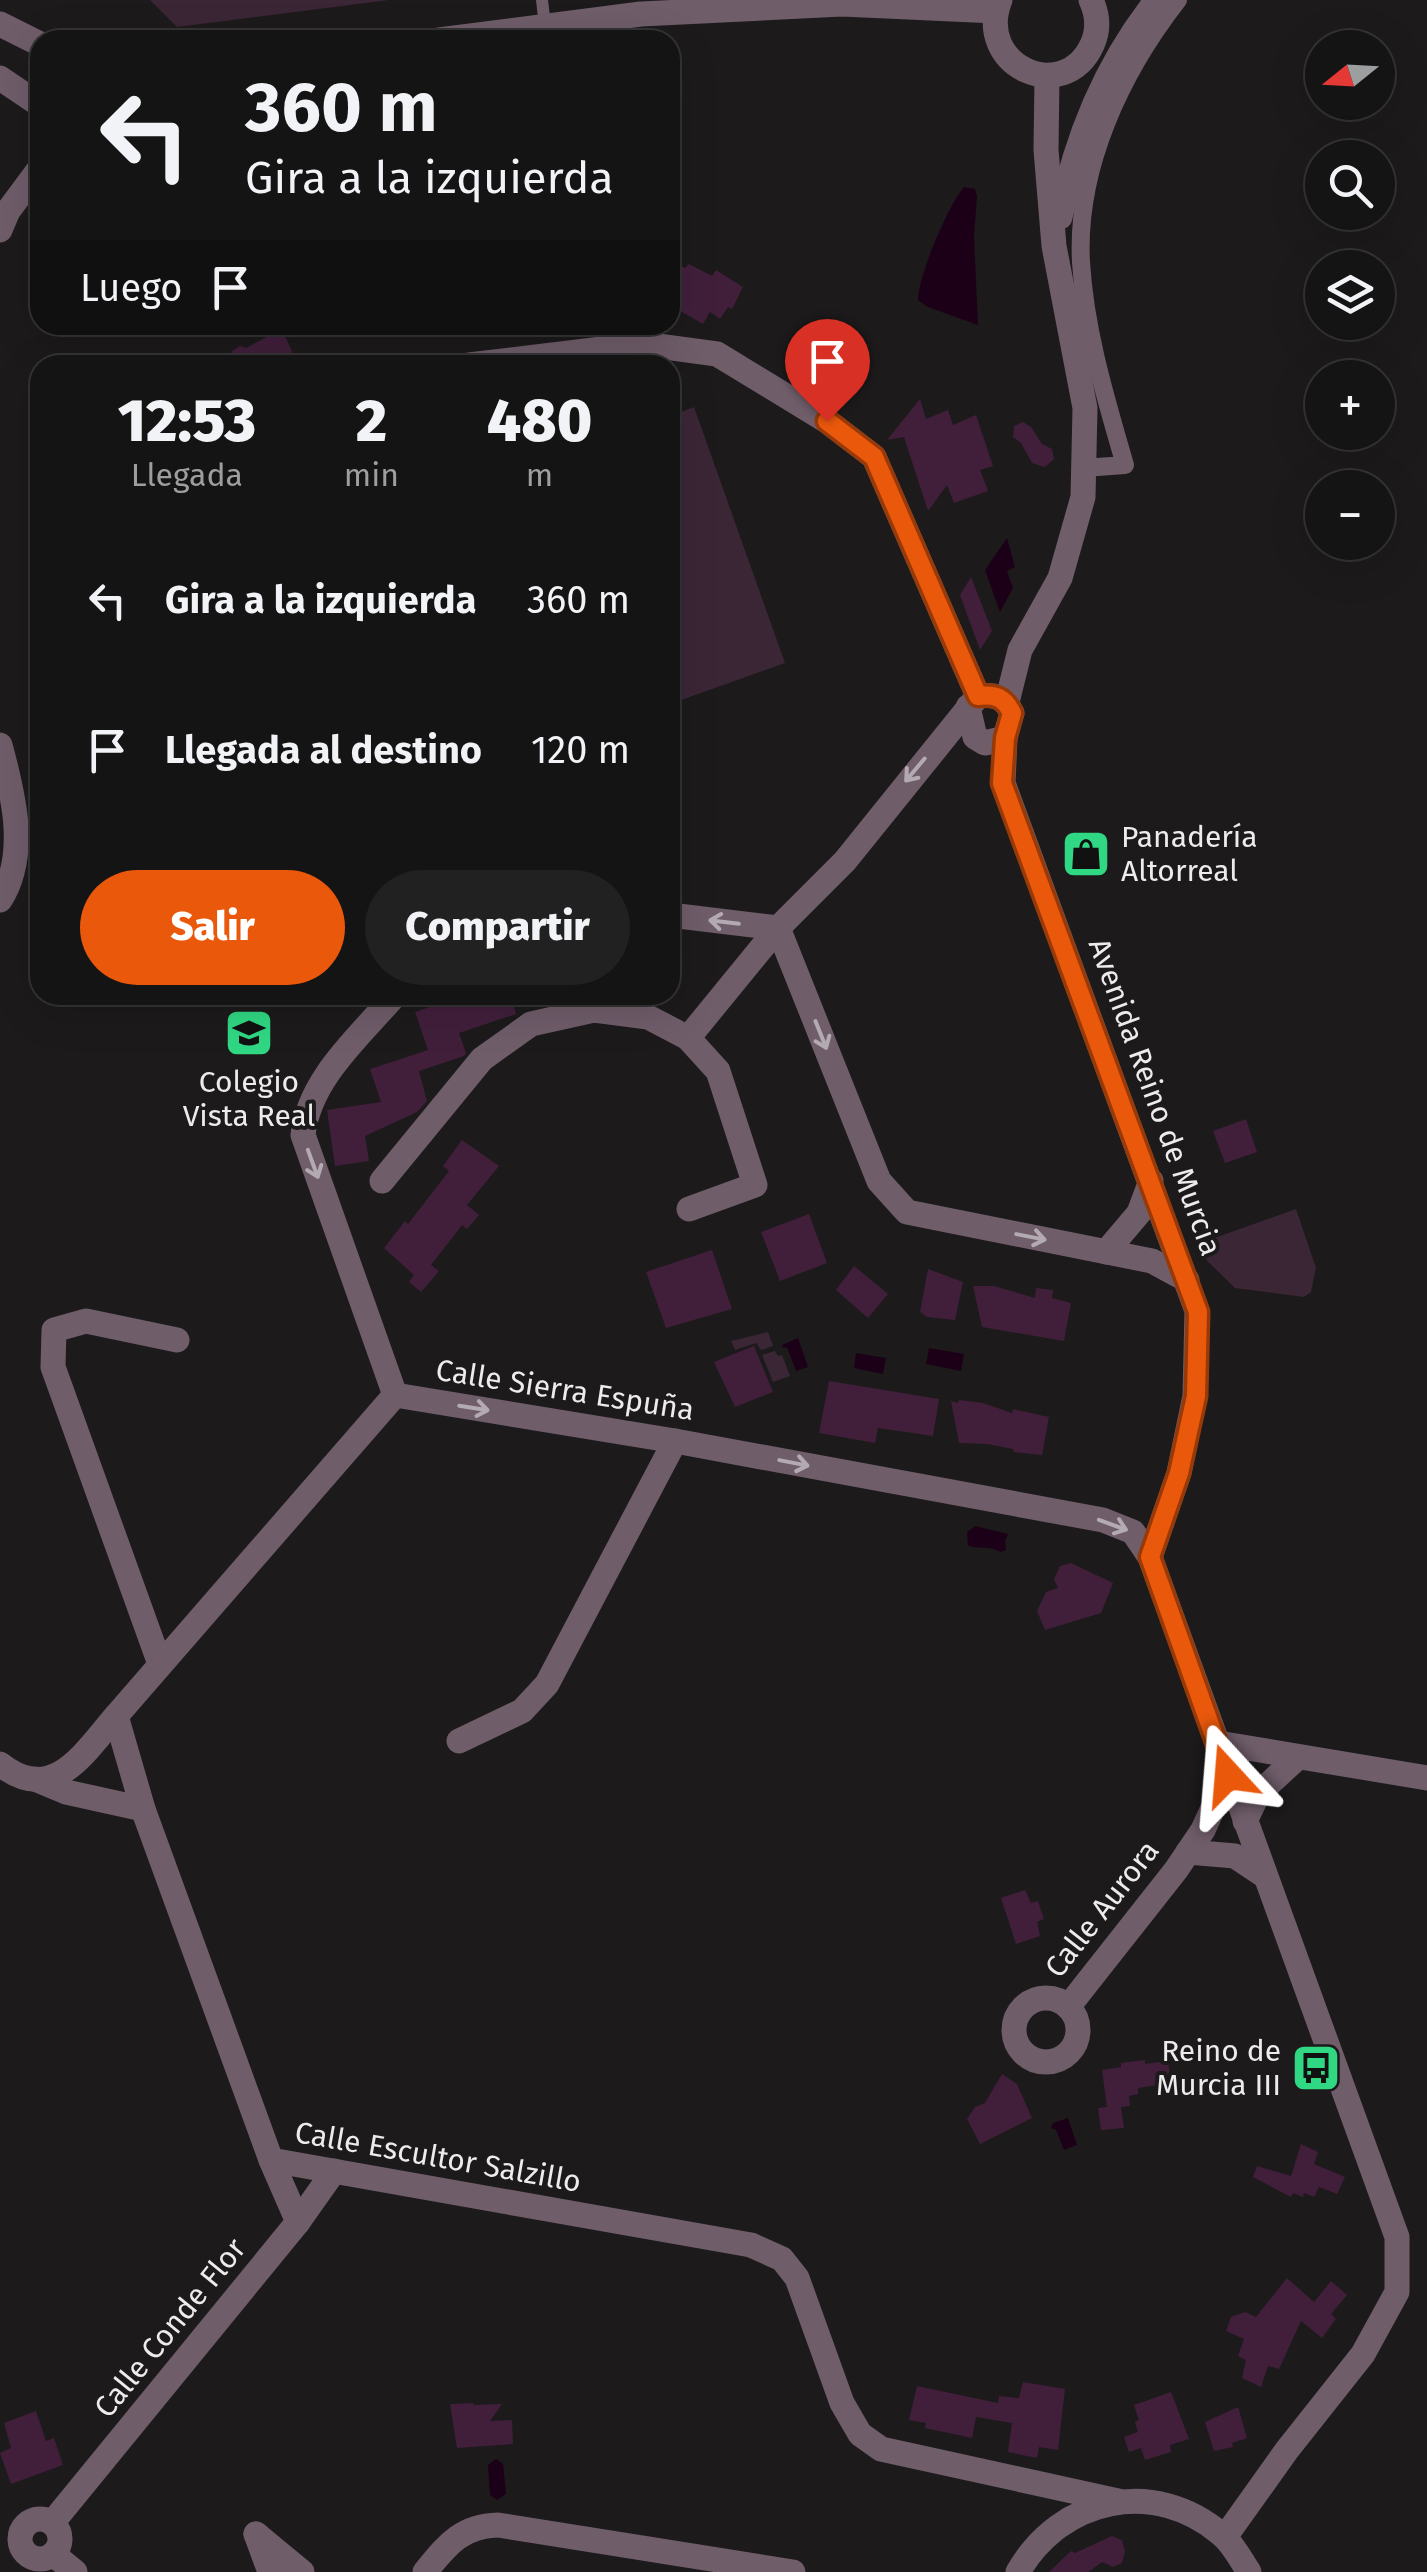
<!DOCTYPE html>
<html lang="es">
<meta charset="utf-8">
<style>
body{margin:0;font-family:"Fira Sans",sans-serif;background:#222122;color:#f1f3f6;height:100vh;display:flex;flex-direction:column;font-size:38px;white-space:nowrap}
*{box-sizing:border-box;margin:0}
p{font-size:32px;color:#9d9ea0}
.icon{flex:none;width:55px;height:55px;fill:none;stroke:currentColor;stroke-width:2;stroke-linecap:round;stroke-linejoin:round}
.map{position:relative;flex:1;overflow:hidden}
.details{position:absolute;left:30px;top:355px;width:650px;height:650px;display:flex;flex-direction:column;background:#151414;border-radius:30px;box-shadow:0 10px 40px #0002,0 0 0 2px #343334}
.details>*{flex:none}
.top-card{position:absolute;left:30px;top:30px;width:650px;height:305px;border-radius:30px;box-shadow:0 10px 40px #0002,0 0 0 2px #343334;background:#151414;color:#f1f3f6;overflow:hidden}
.needle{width:65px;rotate:252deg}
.buttons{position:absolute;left:1305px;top:30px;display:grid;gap:20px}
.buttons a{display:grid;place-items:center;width:90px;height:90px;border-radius:50%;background:#151414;box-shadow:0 10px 40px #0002,0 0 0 2px #343334;font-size:50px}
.pin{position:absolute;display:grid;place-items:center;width:85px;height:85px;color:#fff;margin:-102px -42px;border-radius:50% 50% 50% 0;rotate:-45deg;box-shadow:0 0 10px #0007}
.pin .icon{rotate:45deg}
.me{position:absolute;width:110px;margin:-55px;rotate:341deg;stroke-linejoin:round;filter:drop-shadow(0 0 8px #0008)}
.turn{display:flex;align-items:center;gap:35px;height:210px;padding:0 50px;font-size:45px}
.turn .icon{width:130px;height:130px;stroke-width:2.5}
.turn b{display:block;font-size:70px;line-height:85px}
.then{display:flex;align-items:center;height:95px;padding:0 50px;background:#0003;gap:20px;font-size:38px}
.eta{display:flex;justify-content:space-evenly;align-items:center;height:170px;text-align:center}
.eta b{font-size:60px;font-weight:800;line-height:70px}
.button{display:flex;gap:20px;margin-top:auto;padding:20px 50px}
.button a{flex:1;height:115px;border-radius:60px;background:#ea580c;color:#fff;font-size:40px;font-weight:800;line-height:115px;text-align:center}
.button a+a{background:#222122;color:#f1f3f6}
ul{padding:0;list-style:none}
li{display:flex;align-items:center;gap:30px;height:150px;padding:0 50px}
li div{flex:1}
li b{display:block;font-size:38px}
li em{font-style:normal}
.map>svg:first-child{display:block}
.green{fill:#3b2636}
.water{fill:#1c0017}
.building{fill:#411f3b}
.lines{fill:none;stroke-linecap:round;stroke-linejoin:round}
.service{stroke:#6f5d6a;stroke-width:12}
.pedestrian{stroke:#6f5d6a;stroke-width:18}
.minor{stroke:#6f5d6a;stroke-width:25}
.tertiary{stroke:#6f5d6a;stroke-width:25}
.oneway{stroke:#b4abb2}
.route-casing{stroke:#983908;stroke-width:25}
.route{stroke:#ea580c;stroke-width:18}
.labels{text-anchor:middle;stroke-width:8;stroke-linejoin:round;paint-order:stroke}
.poi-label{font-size:30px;fill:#edebec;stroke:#1c1a1b;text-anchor:start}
.street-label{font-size:30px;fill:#edebec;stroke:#1c1a1b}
</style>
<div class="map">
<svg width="1427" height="2572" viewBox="0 0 1427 2572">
<rect width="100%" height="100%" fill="#1c1a1b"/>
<g class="green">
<polygon points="150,0 389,0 177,27"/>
<polygon points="694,407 785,663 670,704 670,416"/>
<polygon points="1296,1209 1316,1268 1311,1292 1304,1297 1235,1288 1196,1250 1195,1245"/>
<polygon points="768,1332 773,1346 761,1350 756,1343 735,1350 731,1341"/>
<polygon points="775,1351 778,1356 782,1355 790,1376 773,1382 762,1355"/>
</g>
<g class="water">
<path d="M964 187 975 189 977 196 974 237 978 325 928 307 918 300C918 276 948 206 964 187Z"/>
<polygon points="1007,538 1015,567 1007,571 1013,588 1000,612 985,570"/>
<polygon points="798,1338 808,1367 796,1371 787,1347 783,1348 782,1345"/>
<polygon points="929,1348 964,1354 961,1371 926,1364"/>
<polygon points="856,1353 886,1358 883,1374 854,1368"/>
<path d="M975 1526 1008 1534 1005 1541 1006 1550 1001 1552C989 1545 977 1550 968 1545L967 1532Z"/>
<polygon points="1068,2118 1077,2145 1064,2150 1056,2130 1051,2128 1053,2123"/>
<polygon points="496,2459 503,2464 506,2494 497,2500 490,2495 488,2465"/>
</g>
<g class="building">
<polygon points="670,260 685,268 689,264 712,276 716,270 743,287 732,309 728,307 720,319 710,312 703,324 670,305"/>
<polygon points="282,329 298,365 227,365 232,351 240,346 246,348"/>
<polygon points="920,399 926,419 948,410 953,425 976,415 993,466 980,470 988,491 954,503 947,485 928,511 904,437 887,440"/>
<polygon points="1023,422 1031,427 1042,444 1052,449 1054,459 1045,467 1032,463 1021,443 1013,437 1014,426"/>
<polygon points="971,577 992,631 980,650 960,595"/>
<polygon points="465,995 511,995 516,1014 459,1033 466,1053 464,1056 419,1071 427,1101 417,1112 365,1136 369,1161 335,1166 327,1110 381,1102 370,1069 428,1050 415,1012"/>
<polygon points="1246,1119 1257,1152 1225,1163 1213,1131"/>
<polygon points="462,1140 499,1166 467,1205 479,1215 467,1229 462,1225 431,1265 439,1271 421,1292 409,1282 414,1275 384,1248 405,1221 408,1224 449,1171 443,1166"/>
<polygon points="809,1214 827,1263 780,1281 761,1232"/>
<polygon points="712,1250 732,1309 666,1328 646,1272"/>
<polygon points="854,1266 888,1294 868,1318 836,1290"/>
<polygon points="928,1269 963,1282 955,1320 927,1317 920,1312"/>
<polygon points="973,1286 994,1286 1035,1298 1036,1288 1053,1290 1052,1298 1071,1303 1064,1341 982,1327"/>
<polygon points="754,1346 773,1392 735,1407 714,1362"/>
<polygon points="829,1381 939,1399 933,1436 878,1428 875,1443 819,1433"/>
<polygon points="959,1400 983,1403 1012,1413 1013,1409 1049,1417 1042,1455 1014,1452 1013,1449 987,1444 959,1443 951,1401 958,1403"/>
<polygon points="1071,1563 1113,1583 1101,1613 1045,1630 1037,1611 1046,1592 1058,1588 1054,1579 1060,1566"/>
<polygon points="1025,1890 1031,1903 1038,1901 1044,1919 1037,1922 1040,1936 1016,1944 1001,1898"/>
<polygon points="1145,2060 1145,2064 1168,2061 1171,2083 1138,2088 1138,2094 1129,2096 1130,2106 1121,2107 1124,2128 1101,2130 1098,2108 1107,2107 1102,2070 1121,2067 1121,2063"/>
<polygon points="1002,2074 1017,2084 1032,2118 980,2144 967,2119 975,2107 985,2103"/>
<polygon points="1301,2144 1318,2152 1314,2164 1345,2177 1337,2194 1319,2187 1314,2197 1304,2193 1303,2197 1293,2193 1291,2197 1253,2177 1257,2166 1291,2176"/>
<polygon points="1287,2278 1314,2302 1331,2281 1347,2295 1331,2314 1336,2319 1322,2338 1301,2321 1279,2369 1268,2366 1261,2387 1242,2378 1246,2360 1238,2356 1244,2339 1226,2331 1231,2317 1245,2312 1256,2317"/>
<polygon points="1023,2382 1065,2389 1058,2450 1039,2447 1037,2458 1008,2452 1012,2423 976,2417 972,2438 925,2428 926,2423 909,2420 917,2386 998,2403 999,2396 1019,2398"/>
<polygon points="1171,2392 1189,2439 1170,2445 1171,2452 1145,2460 1141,2448 1129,2452 1124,2437 1138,2432 1135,2422 1139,2420 1134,2405"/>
<polygon points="473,2403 474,2405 502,2404 490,2421 512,2420 513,2444 457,2448 450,2404"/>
<polygon points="1238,2407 1247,2438 1232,2443 1233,2447 1214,2451 1205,2422"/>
<polygon points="36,2411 46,2441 54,2438 63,2465 11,2484 0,2453 11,2448 4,2423"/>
<polygon points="1112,2536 1122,2540 1125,2551 1122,2563 1113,2567 1102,2562 1088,2572 1049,2572 1071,2551 1075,2553"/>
</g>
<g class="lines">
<polyline class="service" points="542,0 545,26"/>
<path class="pedestrian" d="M1083 468 1125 465C1106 399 1085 331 1081 262 1076 168 1121 73 1178 0"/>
<g class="minor">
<polyline points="0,78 40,105"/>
<path d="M1060 217C1076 137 1106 64 1157 0"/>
<polyline points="0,230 8,211 40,168"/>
<path d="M469 365 643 344 717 354 827 421 874 457 978 696C995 694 1005 697 1012 713L1005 738 1003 783 1197 1311 1195 1396 1179 1473 1150 1557 1397 2237V2292L1363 2354 1287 2450 1225 2537"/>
<polyline points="978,696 845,861 778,928 879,1181 907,1212 1152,1261 1187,1280"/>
<polyline points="1007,702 1020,650 1060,578 1083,497 1085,408 1054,246 1046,150 1047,76"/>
<polyline points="968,707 975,737 985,743 1005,738"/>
<path d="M0 745C13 793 29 855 0 900"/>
<polyline points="670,915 778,928"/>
<path d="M395 995C359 1037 309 1079 303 1135L395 1395 675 1441 1103 1520 1133 1532 1150 1557"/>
<polyline points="382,1181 482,1059 531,1024 594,1010 648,1017 688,1038"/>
<polyline points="689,1209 755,1185 718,1071 688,1038 778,928"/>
<polyline points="1106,1252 1139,1213 1151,1181"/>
<polyline points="395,1395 116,1716 143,1809 271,2160 751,2245 782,2259 797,2278 842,2403 860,2434 881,2449 1118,2501"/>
<polyline points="160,1664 53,1367 54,1330 86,1321 177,1340"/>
<polyline points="459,1741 522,1711 547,1684 675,1441"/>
<polyline points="1218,1743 1427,1778"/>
<path d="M0 1764C53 1806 84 1753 116 1716"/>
<polyline points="35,1779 66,1792 143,1809"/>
<polyline points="1245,1821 1258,1794 1297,1758"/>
<polyline points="1188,1852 1235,1856 1265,1876"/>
<circle cx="1046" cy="2030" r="32"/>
<polyline points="1068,2007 1176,1870 1203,1830 1228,1775"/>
<polyline points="271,2160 298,2222"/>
<circle cx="40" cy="2539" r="20"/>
<polyline points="52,2523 298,2222 334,2171"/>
<polyline points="256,2534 302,2572"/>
<polyline points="256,2534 270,2572"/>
<polyline points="53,2554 75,2572"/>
<path d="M425 2572C447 2545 461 2526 498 2525L793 2572"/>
<path d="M1018 2572C1061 2497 1155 2477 1222 2535 1233 2544 1241 2560 1249 2572"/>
</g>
<g class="tertiary">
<path d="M1000 0C974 66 1064 106 1092 45 1099 30 1098 15 1091 0"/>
<polyline points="0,24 40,44"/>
<polyline points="439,40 641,14 842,4 996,11"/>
</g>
</g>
<defs><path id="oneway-shaft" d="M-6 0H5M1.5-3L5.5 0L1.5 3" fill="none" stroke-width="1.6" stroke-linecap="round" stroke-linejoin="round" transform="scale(2.5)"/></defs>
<g class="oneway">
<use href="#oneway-shaft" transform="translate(915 770) rotate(130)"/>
<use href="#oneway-shaft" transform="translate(724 922) rotate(-173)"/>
<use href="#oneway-shaft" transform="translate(821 1035) rotate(68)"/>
<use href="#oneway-shaft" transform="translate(313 1164) rotate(70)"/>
<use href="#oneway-shaft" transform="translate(1031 1237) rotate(11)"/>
<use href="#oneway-shaft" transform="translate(474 1408) rotate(9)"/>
<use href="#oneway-shaft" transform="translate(794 1463) rotate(11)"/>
<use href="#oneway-shaft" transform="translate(1113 1525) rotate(20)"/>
</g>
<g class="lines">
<g class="route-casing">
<path id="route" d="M827 421 874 457 978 696C995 694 1004 697 1012 713L1005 738 1002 783 1198 1312 1196 1396 1179 1473 1150 1557 1228 1775"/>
</g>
<use href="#route" class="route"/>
</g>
<defs>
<g id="shop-square" transform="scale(2.5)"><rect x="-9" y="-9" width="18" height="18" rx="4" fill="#30d883" stroke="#1c1a1b"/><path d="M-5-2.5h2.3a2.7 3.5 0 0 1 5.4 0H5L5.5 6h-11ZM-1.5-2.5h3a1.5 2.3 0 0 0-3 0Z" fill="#111"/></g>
<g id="school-square" transform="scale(2.5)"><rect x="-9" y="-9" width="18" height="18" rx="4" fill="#30d883" stroke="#1c1a1b"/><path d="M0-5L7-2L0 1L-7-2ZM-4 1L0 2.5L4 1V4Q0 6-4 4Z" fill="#111"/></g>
<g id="bus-square" transform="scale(2.5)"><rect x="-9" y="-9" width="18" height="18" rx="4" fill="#30d883" stroke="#1c1a1b"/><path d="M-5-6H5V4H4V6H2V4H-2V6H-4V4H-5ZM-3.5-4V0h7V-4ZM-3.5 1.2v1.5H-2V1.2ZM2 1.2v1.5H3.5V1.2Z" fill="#111"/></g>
</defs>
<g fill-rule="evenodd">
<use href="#shop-square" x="1086" y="854"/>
<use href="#school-square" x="249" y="1033"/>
<use href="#bus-square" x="1316" y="2068"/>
</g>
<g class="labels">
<g class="poi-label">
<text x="1121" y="847">Panadería<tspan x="1121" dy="34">Altorreal</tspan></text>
<text x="249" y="1092" text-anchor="middle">Colegio<tspan x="249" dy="34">Vista Real</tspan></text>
<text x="1281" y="2061" text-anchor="end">Reino de<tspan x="1281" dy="34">Murcia III</tspan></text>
</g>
<g class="street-label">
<text transform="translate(1155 1097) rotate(70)" y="10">Avenida Reino de Murcia</text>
<text transform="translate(565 1390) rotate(9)" y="10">Calle Sierra Espuña</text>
<text transform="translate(1102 1909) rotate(-52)" y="10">Calle Aurora</text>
<text transform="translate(438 2157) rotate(10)" y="10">Calle Escultor Salzillo</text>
<text transform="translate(170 2328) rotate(-51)" y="10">Calle Conde Flor</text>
</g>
</g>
</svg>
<div class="buttons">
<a><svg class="needle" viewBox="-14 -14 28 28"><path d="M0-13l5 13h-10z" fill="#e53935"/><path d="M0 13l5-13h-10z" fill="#9d9ea0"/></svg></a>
<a><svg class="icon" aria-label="search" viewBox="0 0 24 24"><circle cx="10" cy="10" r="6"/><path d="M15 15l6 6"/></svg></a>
<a><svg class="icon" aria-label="layers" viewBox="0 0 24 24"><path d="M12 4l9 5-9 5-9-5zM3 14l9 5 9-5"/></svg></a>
<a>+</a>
<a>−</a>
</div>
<div class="pin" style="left:827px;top:421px;background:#d93025"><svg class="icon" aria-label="arrive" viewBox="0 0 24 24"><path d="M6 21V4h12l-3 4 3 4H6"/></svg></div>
<svg class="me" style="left:1228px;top:1775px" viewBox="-20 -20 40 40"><path d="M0-17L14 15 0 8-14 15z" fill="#ea580c" stroke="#fff" stroke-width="4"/></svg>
<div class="top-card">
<div class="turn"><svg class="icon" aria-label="left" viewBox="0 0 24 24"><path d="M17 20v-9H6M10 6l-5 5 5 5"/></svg><div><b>360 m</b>Gira a la izquierda</div></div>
<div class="then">Luego<svg class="icon" aria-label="arrive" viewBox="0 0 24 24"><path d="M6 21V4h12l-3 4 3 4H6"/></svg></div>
</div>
<section class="details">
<div class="eta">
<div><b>12:53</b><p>Llegada</p></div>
<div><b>2</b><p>min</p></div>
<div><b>480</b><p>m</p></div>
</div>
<ul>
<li><svg class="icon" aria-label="left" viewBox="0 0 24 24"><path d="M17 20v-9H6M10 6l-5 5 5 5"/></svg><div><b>Gira a la izquierda</b></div><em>360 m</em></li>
<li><svg class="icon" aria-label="arrive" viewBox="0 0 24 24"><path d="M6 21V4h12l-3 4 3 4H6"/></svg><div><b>Llegada al destino</b></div><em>120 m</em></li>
</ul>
<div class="button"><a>Salir</a><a>Compartir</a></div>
</section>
</div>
